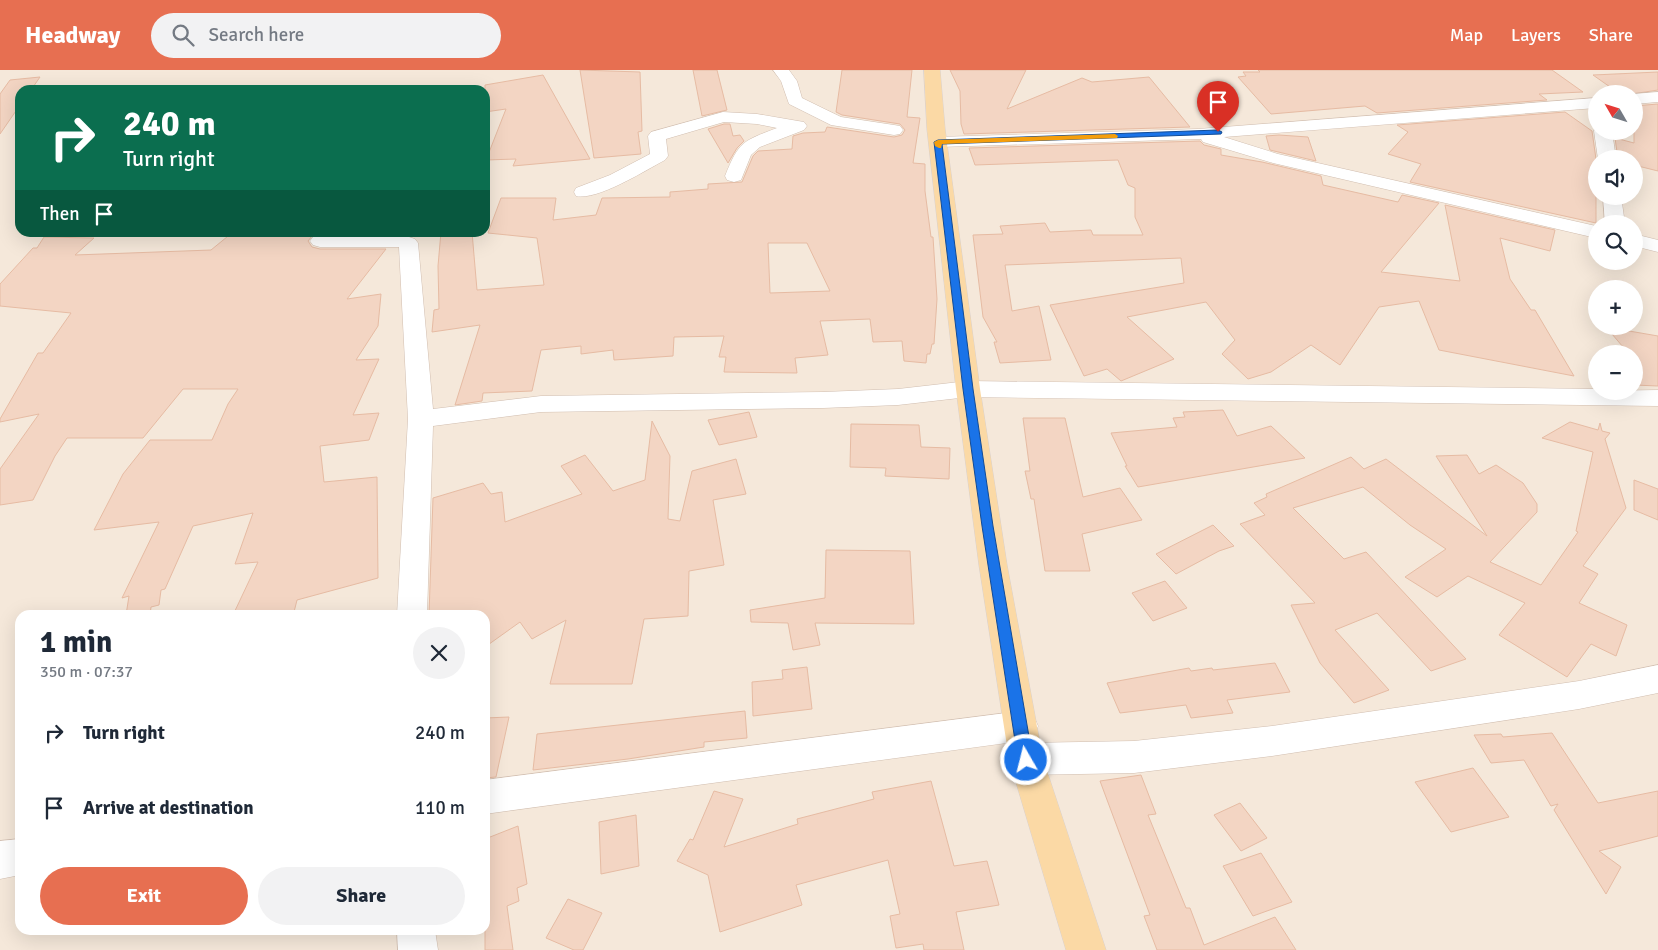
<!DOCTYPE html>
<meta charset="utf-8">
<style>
body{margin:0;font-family:Signika,sans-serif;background:#f2f2f3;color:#1f2937;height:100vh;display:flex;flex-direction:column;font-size:19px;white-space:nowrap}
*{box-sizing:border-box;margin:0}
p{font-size:16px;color:#747a83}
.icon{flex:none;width:28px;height:28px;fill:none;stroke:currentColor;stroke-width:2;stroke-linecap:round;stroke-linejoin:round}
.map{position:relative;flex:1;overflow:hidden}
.sheet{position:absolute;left:15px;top:540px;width:475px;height:325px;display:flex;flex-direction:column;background:#fff;border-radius:15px;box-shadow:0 5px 20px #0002}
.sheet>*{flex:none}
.top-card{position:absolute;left:15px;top:15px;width:475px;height:152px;border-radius:15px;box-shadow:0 5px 20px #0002;background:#0b6e4f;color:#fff;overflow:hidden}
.needle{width:32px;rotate:309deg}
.tools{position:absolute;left:1588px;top:15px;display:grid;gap:10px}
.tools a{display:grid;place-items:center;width:55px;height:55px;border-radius:50%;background:#fff;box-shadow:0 5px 20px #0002;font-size:25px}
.pin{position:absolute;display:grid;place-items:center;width:42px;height:42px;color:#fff;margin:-51px -21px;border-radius:50% 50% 50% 0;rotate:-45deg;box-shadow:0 0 5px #0007}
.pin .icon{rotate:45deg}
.me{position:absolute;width:55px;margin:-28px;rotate:352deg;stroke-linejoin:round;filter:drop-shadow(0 0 4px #0008)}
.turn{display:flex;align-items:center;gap:18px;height:105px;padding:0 25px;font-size:22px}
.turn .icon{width:65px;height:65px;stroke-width:2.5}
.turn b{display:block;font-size:35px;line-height:42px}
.then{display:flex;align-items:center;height:48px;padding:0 25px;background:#0003;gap:10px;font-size:19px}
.round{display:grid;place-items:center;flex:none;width:52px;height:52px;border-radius:26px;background:#f2f2f3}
.summary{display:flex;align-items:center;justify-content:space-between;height:85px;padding:0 25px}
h1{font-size:30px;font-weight:700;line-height:38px}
.cta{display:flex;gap:10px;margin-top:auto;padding:10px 25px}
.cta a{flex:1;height:58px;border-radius:30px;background:#e76f51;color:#fff;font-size:20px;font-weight:700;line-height:58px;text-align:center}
.cta a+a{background:#f2f2f3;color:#1f2937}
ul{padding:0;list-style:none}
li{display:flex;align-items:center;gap:15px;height:75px;padding:0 25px}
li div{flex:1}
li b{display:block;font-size:19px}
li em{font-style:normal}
header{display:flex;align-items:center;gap:30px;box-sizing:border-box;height:70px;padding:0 25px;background:#e76f51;color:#fff}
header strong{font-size:24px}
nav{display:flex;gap:28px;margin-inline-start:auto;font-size:18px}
.search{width:350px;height:45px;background:#f2f2f3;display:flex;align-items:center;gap:12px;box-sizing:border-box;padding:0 18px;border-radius:28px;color:#747a83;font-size:19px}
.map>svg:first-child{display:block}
.residential{fill:#f5e8da;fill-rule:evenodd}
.building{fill:#f3d5c3;stroke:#e6bba3;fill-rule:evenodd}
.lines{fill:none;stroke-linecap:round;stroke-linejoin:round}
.minor-casing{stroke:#d1beb0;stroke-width:1}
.primary-casing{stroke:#dad1cd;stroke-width:1}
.minor{fill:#fff;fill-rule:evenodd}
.primary{fill:#fbd9a5;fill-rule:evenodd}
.route{fill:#1a73e8;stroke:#114b97}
.slow{fill:#f59e0b}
</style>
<header>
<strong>Headway</strong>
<div class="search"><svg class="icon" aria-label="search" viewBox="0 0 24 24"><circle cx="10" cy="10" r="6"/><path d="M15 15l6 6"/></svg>Search here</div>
<nav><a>Map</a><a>Layers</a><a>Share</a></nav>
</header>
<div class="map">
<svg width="1658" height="880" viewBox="0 0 1658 880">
<rect width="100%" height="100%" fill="#fdf6ec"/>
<path class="residential" d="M0 0H1658V880H0ZM20 20H485V162H20ZM1596 24H1634V61H1596ZM1596 89H1634V126H1596ZM1596 154H1634V191H1596ZM1596 219H1634V256H1596ZM1596 284H1634V321H1596ZM20 545H485V860H20Z"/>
<g class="building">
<polygon points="580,0 640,2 642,61 638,62 641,84 594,88"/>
<polygon points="693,0 717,0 727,40 702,46"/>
<path d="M842 0H912L907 47 920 48 913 93 925 94V121L931 167H933L937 229 934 274H932L930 284H927L926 293 904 291 902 271 873 272 870 249 820 251 828 285 795 288 797 303 724 302 726 287H719L724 266 674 267 673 286 614 290 613 280 581 284V276L541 280 532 321 483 323 482 331 455 335 480 255 432 262 434 240 439 239 438 196 441 162H472L477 220 544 215 537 168 488 163 501 128H556L553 150 596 145 602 128 670 127V122L708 119V114L742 112 753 86 758 81 792 79 793 66 803 63 825 62 827 57 894 67 902 65 905 60 900 54 842 45 836 42ZM768 173H807L830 221 770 223Z"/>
<polygon points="950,0 1026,0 1007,39 1082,8 1092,12 1149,7 1190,57 964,64 961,54 960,21"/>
<polygon points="1258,0 1552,0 1583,22 1539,24 1547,30 1377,43 1365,36 1271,44 1238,7 1246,6 1243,2 1260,2"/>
<polygon points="1658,2 1658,20 1632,24 1620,24 1593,5"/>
<polygon points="543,5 590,89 513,96 516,89 486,90 506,39 485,42 485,15"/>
<polygon points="40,7 31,20 20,20 20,35 0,64 0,24 10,10"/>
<polygon points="1658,34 1658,101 1634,95 1634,89 1618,89 1615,68 1634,73 1634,36"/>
<polygon points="1565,42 1592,61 1596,89 1596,153 1410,112 1421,94 1388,84 1408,62 1397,55"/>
<polygon points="724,54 730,54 733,66 740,65 744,71 737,78 728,93 708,59"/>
<polygon points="1279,65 1308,67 1316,91 1270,80 1266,66"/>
<polygon points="1200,71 1204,75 1221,79 1221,85 1262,92 1321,106 1323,115 1398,132 1402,125 1439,133 1381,202 1460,211 1445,135 1555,160 1550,181 1500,168 1510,209 1531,240 1535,240 1574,306 1439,280 1419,231 1379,237 1340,295 1311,275 1271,302 1248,309 1222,284 1235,270 1206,232 1127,247 1174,289 1121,311 1107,299 1084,306 1050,235 1184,213 1181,188 1005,195 1012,241 1039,236 1051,290 1000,293 994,272 997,272 983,247 973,165 1003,164 1000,156 1045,153 1050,162 1091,160 1093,165 1143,165 1135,147 1135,118 1128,115 1118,90 975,95 969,78"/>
<polygon points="233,162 360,162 319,163 312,166 308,171 312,177 320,179 386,179 347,229 381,224 378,256 356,290 379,289 353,345 379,343 369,370 320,376 324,412 377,407 378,508 297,530 294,542 268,545 233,545 258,492 235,494 253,443 193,456 165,519 161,520 159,535 151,537 150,545 126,545 129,526 122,528 159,452 94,460 123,404 150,370 212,370 228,334 238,319 183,319 143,368 67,368 55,386 33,430 0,435 0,399 39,344 0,352 0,349 38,283 43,283 71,243 0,236 0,214 33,178 37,178 44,167 94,168 75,185 211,180"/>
<polygon points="1606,257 1658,266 1658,316 1634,315 1634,284 1629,284"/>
<polygon points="1223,340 1237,366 1271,356 1305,388 1138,417 1125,396 1127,396 1111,363 1177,357 1173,348 1185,347 1183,342"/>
<polygon points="749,342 757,367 719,375 708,350"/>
<polygon points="1023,348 1065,348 1083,427 1120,418 1142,450 1082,464 1090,501 1045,501 1034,429 1031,429 1025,401 1030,401"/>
<polygon points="652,351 670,386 668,449 680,451 692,401 736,389 746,424 713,430 724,495 689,501 688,546 644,549 632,614 550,614 566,550 532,569 520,552 485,577 485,545 429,545 433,428 483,413 491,424 502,422 505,452 582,424 561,396 585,385 613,421 645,410"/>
<polygon points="1570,352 1598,360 1600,353 1602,361 1610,363 1605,369 1626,438 1583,496 1598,504 1579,533 1627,555 1616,586 1591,574 1567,607 1499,565 1525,533 1468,506 1437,527 1405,507 1446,479 1410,455 1363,417 1293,438 1344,489 1366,482 1466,589 1431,601 1377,543 1335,560 1389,620 1354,633 1320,593 1291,535 1315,533 1240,454 1265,445 1254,433 1267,427 1266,424 1351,387 1364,399 1386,389 1487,466 1436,386 1467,385 1479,404 1496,395 1523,413 1537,434 1537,442 1490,492 1541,515 1578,462 1576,461 1593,382 1542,368"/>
<polygon points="851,354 919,355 921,377 950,378 949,409 885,406 886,398 850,397"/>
<polygon points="1634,410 1658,419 1658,450 1634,440"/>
<polygon points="1213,455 1234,476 1219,481 1176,504 1156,484"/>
<polygon points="826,480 910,481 914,554 815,553 820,575 793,580 788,553 751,552 750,540 825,528"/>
<polygon points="1165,511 1187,538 1153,551 1132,523"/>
<polygon points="1275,593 1290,622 1227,630 1233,643 1191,648 1186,635 1120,643 1107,613 1189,598 1191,601 1212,598 1213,600"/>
<polygon points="807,597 812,639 753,646 752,612 783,609 782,600"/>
<polygon points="745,641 747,668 704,672 704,677 628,689 533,700 537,664"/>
<polygon points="509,647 496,707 485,708 485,648"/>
<polygon points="1552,663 1598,733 1658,721 1658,766 1599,781 1621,797 1606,824 1554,740 1558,734 1551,736 1524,690 1491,693 1474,665 1501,664 1503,667"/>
<polygon points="1473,698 1509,747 1451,762 1415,712"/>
<polygon points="1141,705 1156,744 1148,745 1186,838 1190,838 1204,875 1275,847 1296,880 1157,880 1144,846 1150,845 1100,711"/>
<polygon points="931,711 954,796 987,791 999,835 956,842 964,880 924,880 923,874 896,878 890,846 900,844 888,790 796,815 802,835 720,862 708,805 677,791 690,769 693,770 714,721 743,729 724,777 798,754 797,749 874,729 872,722"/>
<polygon points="1240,733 1267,768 1241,781 1214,745"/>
<polygon points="636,745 639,796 601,804 599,752"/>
<polygon points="518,756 527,814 517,818 519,831 507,836 513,880 485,880 485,769"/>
<polygon points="1261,783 1292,832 1253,846 1223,796"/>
<polygon points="568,829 602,843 583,880 574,880 546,868"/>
</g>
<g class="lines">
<g class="minor-casing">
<g id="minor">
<polygon points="773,0 789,0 797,11 802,28 841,47 894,55 900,56 903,60 900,64 894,65 831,55 789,34 781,11"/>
<polygon points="1658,22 1658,32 1634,34 1634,24"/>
<polygon points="1596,28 1596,38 1224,67 1278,84 1596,156 1596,168 1273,93 1203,72 1201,69 938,77 932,76 929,72 932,68 938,67 1198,59"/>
<path d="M723 42 757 44 798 51 804 52 807 56 804 60 760 77 751 85 741 110 734 112 727 110 725 106C739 71 743 71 777 58L757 54 724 52 666 69 668 86 665 90C646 100 597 131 576 126L574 122 576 118 610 105 650 84 648 66 651 62Z"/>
<polygon points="1596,58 1596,61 1612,61 1616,89 1598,89 1594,61"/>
<polygon points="1603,126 1621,126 1625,154 1605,154"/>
<polygon points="1634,164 1658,170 1658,182 1634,176"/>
<polygon points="320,165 403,165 415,169 418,173 433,339 541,326 823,322 898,319 968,311 1596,319 1596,321 1658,320 1658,336 968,327 898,335 823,338 541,342 433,356 427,545 397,545 408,349 399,177 320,177 313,175 310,171 313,167"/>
<polygon points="1658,595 1658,623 1579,639 1272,686 1134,703 1026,705 1014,700 1009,689 1014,678 1026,673 1134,671 1272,656 1579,611"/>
<polygon points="1021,641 1033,645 1038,656 1033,667 1021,671 485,744 485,710"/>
<polygon points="20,769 20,805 0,809 0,771"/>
<polygon points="397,860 435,860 438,880 398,880"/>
</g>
</g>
<g class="primary-casing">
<polygon id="primary" points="924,0 940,0 945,59 980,319 1007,495 1043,689 1106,880 1066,880 1009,689 979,495 956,319 927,59"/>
</g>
<use href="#minor" class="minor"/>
<use href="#primary" class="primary"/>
</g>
<polygon class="route" points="1218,60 1222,62 1221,64 942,74 973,319 993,456 1033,690 1031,694 1026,696 1020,694 1018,690 982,456 963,319 934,72 938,70"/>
<polygon class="slow" points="1115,64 1118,66 1117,68 942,74 941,78 939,78 935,76 934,72 938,70"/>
</svg>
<div class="tools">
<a><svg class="needle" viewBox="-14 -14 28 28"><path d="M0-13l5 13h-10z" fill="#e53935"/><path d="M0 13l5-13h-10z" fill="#747a83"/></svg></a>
<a><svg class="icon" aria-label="sound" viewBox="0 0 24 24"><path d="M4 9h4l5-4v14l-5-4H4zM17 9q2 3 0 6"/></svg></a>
<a><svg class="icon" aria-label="search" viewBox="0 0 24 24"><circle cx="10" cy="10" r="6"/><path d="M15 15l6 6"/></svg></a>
<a>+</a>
<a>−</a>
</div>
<div class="pin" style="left:1218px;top:62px;background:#d93025"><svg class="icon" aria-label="arrive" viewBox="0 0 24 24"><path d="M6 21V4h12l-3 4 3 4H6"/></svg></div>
<svg class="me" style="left:1026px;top:690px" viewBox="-20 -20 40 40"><circle r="17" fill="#1a73e8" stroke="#fff" stroke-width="3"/><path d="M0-11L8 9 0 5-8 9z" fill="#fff"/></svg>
<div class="top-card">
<div class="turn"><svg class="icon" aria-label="right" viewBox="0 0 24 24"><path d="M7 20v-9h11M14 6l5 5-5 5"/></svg><div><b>240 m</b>Turn right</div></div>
<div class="then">Then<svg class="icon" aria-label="arrive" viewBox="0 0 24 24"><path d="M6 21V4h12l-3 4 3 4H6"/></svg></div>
</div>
<section class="sheet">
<div class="summary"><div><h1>1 min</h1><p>350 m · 07:37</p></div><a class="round"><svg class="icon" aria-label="close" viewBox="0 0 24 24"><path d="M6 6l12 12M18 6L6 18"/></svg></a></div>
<ul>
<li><svg class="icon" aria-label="right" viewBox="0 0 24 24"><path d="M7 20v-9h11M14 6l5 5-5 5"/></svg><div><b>Turn right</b></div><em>240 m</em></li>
<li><svg class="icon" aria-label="arrive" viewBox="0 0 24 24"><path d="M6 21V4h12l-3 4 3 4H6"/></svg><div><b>Arrive at destination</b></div><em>110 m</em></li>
</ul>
<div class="cta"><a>Exit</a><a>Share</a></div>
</section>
</div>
